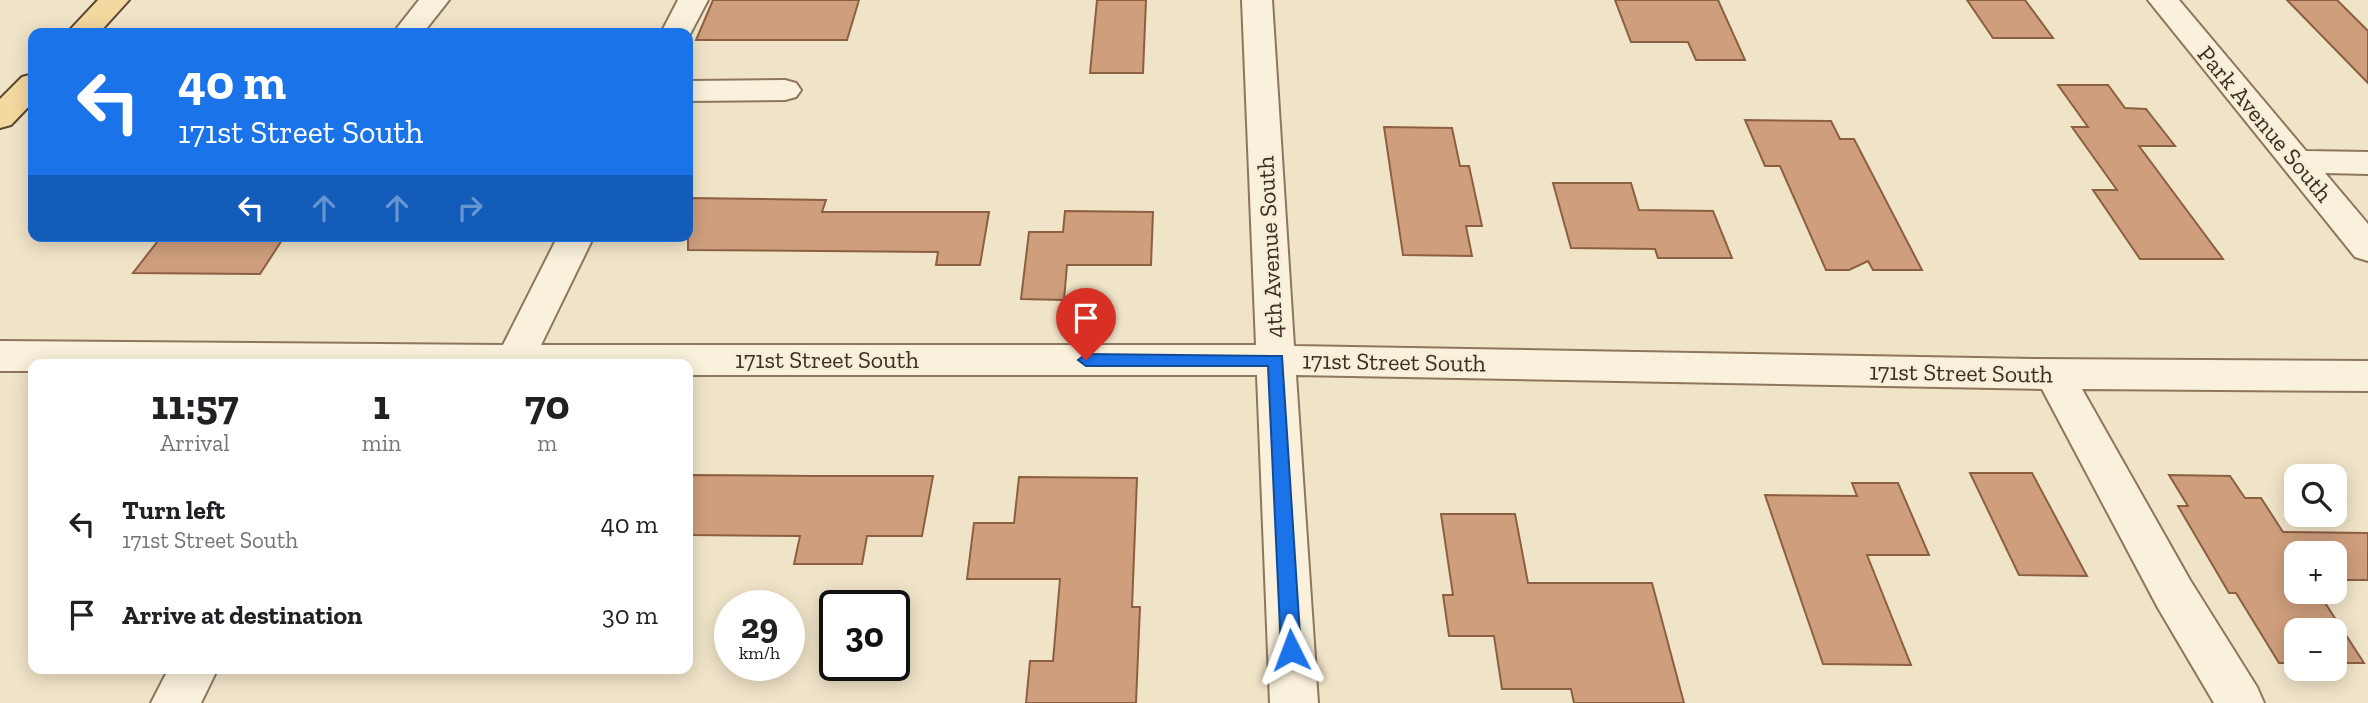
<!DOCTYPE html>
<meta charset="utf-8">
<style>
body{margin:0;font-family:"Zilla Slab",serif;background:#f6f6f6;color:#202124;height:100vh;display:flex;flex-direction:column;font-size:26px;white-space:nowrap}
*{box-sizing:border-box;margin:0}
p{font-size:23px;color:#757577}
.icon{flex:none;width:38px;height:38px;fill:none;stroke:currentColor;stroke-width:2;stroke-linecap:round;stroke-linejoin:round}
.map{position:relative;flex:1;overflow:hidden}
.side{position:absolute;left:28px;top:359px;width:665px;height:315px;display:flex;flex-direction:column;background:#fff;border-radius:14px;box-shadow:0 4px 18px #0003}
.side>*{flex:none}
.top-card{position:absolute;left:28px;top:28px;width:665px;height:214px;border-radius:14px;box-shadow:0 4px 18px #0003;background:#1a73e8;color:#fff;overflow:hidden}
.controls{position:absolute;left:2284px;top:464px;display:grid;gap:14px}
.controls a{display:grid;place-items:center;width:63px;height:63px;border-radius:14px;background:#fff;box-shadow:0 4px 18px #0003;font-size:35px}
.speed{position:absolute;left:714px;top:590px;display:flex;gap:14px;font-size:35px;font-weight:700;text-align:center}
.speed>*{display:grid;place-content:center;width:91px;height:91px;border-radius:50%;background:#fff;box-shadow:0 4px 18px #0003;line-height:1}
.speed small{font-size:18px;font-weight:400}
.speed .limit{border:4px solid #111;border-radius:10px;background:#fff;color:#111}
.pin{position:absolute;display:grid;place-items:center;width:60px;height:60px;color:#fff;margin:-72px -30px;border-radius:50% 50% 50% 0;rotate:-45deg;box-shadow:0 0 7px #0007}
.pin .icon{rotate:45deg}
.me{position:absolute;width:77px;margin:-38px;rotate:357deg;stroke-linejoin:round;filter:drop-shadow(0 0 5px #0008)}
.turn{display:flex;align-items:center;gap:24px;height:147px;padding:0 35px;font-size:32px}
.turn .icon{width:91px;height:91px;stroke-width:2.5}
.turn b{display:block;font-size:49px;line-height:60px}
.lanes{display:flex;align-items:center;height:66px;padding:0 35px;background:#0003;justify-content:center;gap:35px;direction:ltr}
.lanes .off{opacity:.35}
.eta{display:flex;justify-content:space-evenly;align-items:center;height:119px;text-align:center}
.eta b{font-size:42px;font-weight:700;line-height:49px}
ul{padding:0;list-style:none}
li{display:flex;align-items:center;gap:21px;height:91px;padding:0 35px}
li div{flex:1}
li b{display:block;font-size:26px}
li em{font-style:normal}
.map>svg:first-child{display:block}
.building{fill:#cf9f7d;stroke:#8d5f41;stroke-width:2}
.lines{fill:none;stroke-linecap:round;stroke-linejoin:round}
.minor-casing{stroke:#8d765c;stroke-width:4}
.major-casing{stroke:#5b4430;stroke-width:4}
.minor{fill:#faf1dc;fill-rule:evenodd}
.major{fill:#f3d9a0;fill-rule:evenodd}
.route{fill:#1a73e8;stroke:#114b97;stroke-width:2}
.labels{text-anchor:middle;stroke-width:5;stroke-linejoin:round;paint-order:stroke}
.street-label{font-size:24px;fill:#3d2e20;stroke:#f7eed8}
</style>
<div class="map">
<svg width="2368" height="703" viewBox="0 0 2368 703">
<rect width="100%" height="100%" fill="#f0e4c8"/>
<g class="building">
<polygon points="713,0 859,0 847,40 696,40"/>
<polygon points="1097,0 1146,0 1143,73 1090,73"/>
<polygon points="1615,0 1718,0 1745,60 1696,60 1688,42 1631,42"/>
<polygon points="1967,0 2025,0 2053,38 1993,38"/>
<polygon points="2287,0 2337,0 2368,31 2368,83"/>
<polygon points="2058,85 2108,85 2125,108 2146,109 2175,146 2139,146 2223,259 2140,259 2093,190 2117,190 2072,127 2088,127"/>
<polygon points="1745,120 1831,121 1840,139 1854,139 1922,270 1873,270 1868,261 1849,270 1826,270 1780,166 1765,166"/>
<polygon points="1384,127 1452,128 1460,166 1469,166 1482,226 1466,226 1472,256 1403,255"/>
<polygon points="1553,183 1631,183 1639,210 1713,211 1732,258 1658,258 1655,249 1571,248"/>
<polygon points="688,198 826,200 822,212 989,212 980,265 936,265 938,252 688,250"/>
<polygon points="1065,211 1153,212 1151,265 1067,265 1064,300 1021,299 1029,232 1063,232"/>
<polygon points="161,237 284,237 260,274 133,273"/>
<polygon points="1970,473 2032,473 2087,576 2019,575"/>
<polygon points="688,475 815,476 933,476 922,536 867,536 862,564 794,564 800,536 688,535"/>
<polygon points="2169,475 2230,476 2245,498 2261,498 2283,532 2368,533 2368,580 2334,580 2334,553 2296,553 2296,592 2318,592 2364,663 2334,663 2334,630 2296,630 2296,663 2279,663 2236,593 2229,593 2178,506 2188,506"/>
<polygon points="1019,477 1137,478 1132,607 1140,607 1136,703 1026,703 1030,661 1053,661 1060,579 967,579 974,523 1014,523"/>
<polygon points="1852,483 1898,483 1929,555 1867,555 1911,665 1823,664 1765,495 1857,496"/>
<polygon points="1441,514 1515,514 1528,583 1652,583 1684,703 1574,703 1571,689 1502,689 1494,636 1449,636 1443,595 1453,595"/>
</g>
<g class="lines">
<g class="minor-casing">
<g id="minor">
<polygon points="419,0 449,0 423,33 393,33"/>
<polygon points="678,0 708,0 688,38 688,33 661,33"/>
<polygon points="1242,0 1272,0 1294,346 2035,359 2368,361 2368,391 2082,389 2190,580 2257,687 2264,703 2214,703 2158,608 2042,389 1296,375 1318,703 1270,703 1257,375 688,375 688,364 33,364 33,371 0,371 0,341 503,345 558,236 594,236 541,345 1256,345"/>
<polygon points="2148,0 2179,0 2306,151 2368,152 2368,174 2325,173 2368,224 2368,261 2355,257"/>
<polygon points="785,80 796,83 801,90 796,97 785,100 688,101 688,81"/>
<polygon points="169,668 218,668 201,703 151,703"/>
</g>
</g>
<g class="major-casing">
<g id="major">
<polygon points="98,0 129,0 99,33 67,33"/>
<polygon points="33,74 33,102 11,125 0,128 0,99 22,77"/>
</g>
</g>
<use href="#minor" class="minor"/>
<use href="#major" class="major"/>
</g>
<polygon class="route" points="1086,354 1282,356 1301,650 1298,656 1291,659 1284,656 1281,650 1268,366 1086,366 1078,360"/>
<g class="labels">
<g class="street-label">
<text transform="translate(2265 124) rotate(50)" y="8">Park Avenue South</text>
<text transform="translate(1270 247) rotate(-93)" y="8">4th Avenue South</text>
<text x="827" y="368">171st Street South</text>
<text transform="translate(1394 362) rotate(1)" y="8">171st Street South</text>
<text transform="translate(1961 373) rotate(1)" y="8">171st Street South</text>
</g>
</g>
</svg>
<div class="controls">
<a><svg class="icon" aria-label="search" viewBox="0 0 24 24"><circle cx="10" cy="10" r="6"/><path d="M15 15l6 6"/></svg></a>
<a>+</a>
<a>−</a>
</div>
<div class="speed"><div>29<small>km/h</small></div><div class="limit">30</div></div>
<div class="pin" style="left:1086px;top:360px;background:#d93025"><svg class="icon" aria-label="arrive" viewBox="0 0 24 24"><path d="M6 21V4h12l-3 4 3 4H6"/></svg></div>
<svg class="me" style="left:1291px;top:650px" viewBox="-20 -20 40 40"><path d="M0-17L14 15 0 8-14 15z" fill="#1a73e8" stroke="#fff" stroke-width="4"/></svg>
<div class="top-card">
<div class="turn"><svg class="icon" aria-label="left" viewBox="0 0 24 24"><path d="M17 20v-9H6M10 6l-5 5 5 5"/></svg><div><b>40 m</b>171st Street South</div></div>
<div class="lanes"><svg class="icon" aria-label="left" viewBox="0 0 24 24"><path d="M17 20v-9H6M10 6l-5 5 5 5"/></svg><svg class="icon off" aria-label="ahead" viewBox="0 0 24 24"><path d="M12 20V5M6 11l6-6 6 6"/></svg><svg class="icon off" aria-label="ahead" viewBox="0 0 24 24"><path d="M12 20V5M6 11l6-6 6 6"/></svg><svg class="icon off" aria-label="right" viewBox="0 0 24 24"><path d="M7 20v-9h11M14 6l5 5-5 5"/></svg></div>
</div>
<section class="side">
<div class="eta">
<div><b>11:57</b><p>Arrival</p></div>
<div><b>1</b><p>min</p></div>
<div><b>70</b><p>m</p></div>
</div>
<ul>
<li><svg class="icon" aria-label="left" viewBox="0 0 24 24"><path d="M17 20v-9H6M10 6l-5 5 5 5"/></svg><div><b>Turn left</b><p>171st Street South</p></div><em>40 m</em></li>
<li><svg class="icon" aria-label="arrive" viewBox="0 0 24 24"><path d="M6 21V4h12l-3 4 3 4H6"/></svg><div><b>Arrive at destination</b></div><em>30 m</em></li>
</ul>
</section>
</div>
